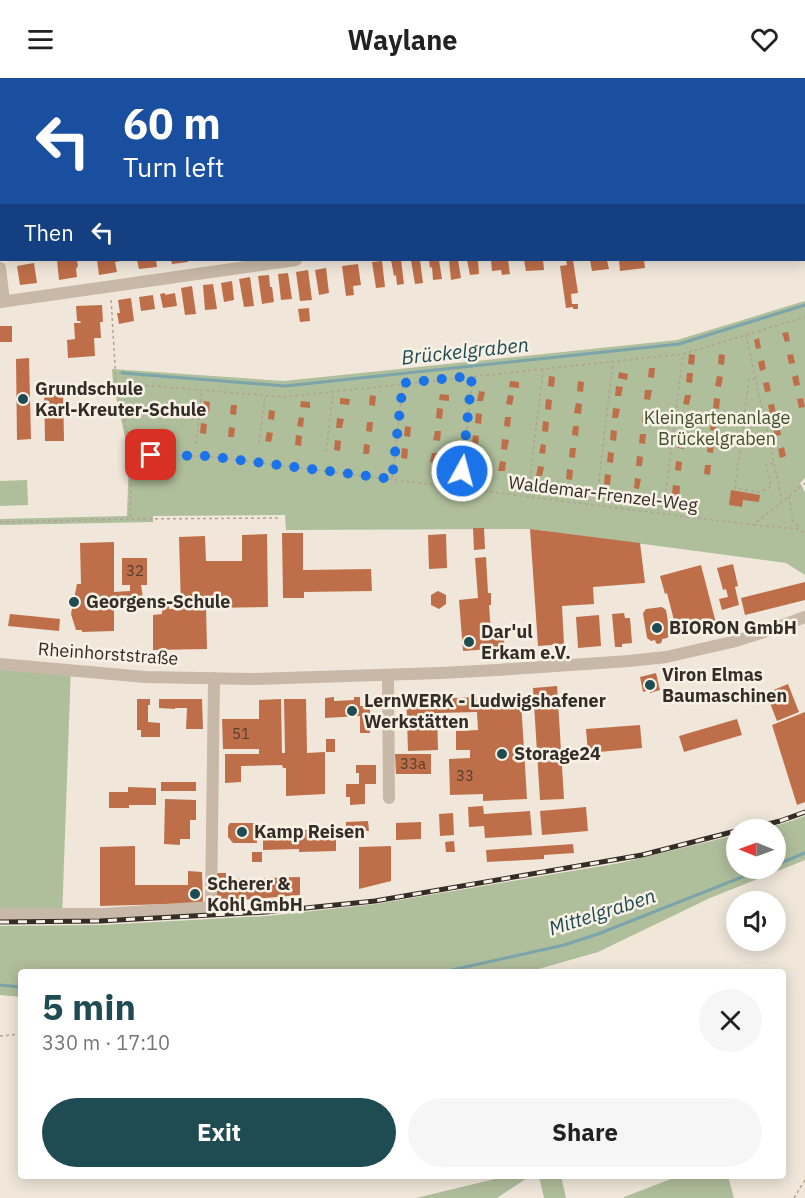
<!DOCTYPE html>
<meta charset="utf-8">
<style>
body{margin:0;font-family:"IBM Plex Sans",sans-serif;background:#f6f6f6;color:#222;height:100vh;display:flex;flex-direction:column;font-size:22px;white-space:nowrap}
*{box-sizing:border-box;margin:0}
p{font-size:20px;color:#767676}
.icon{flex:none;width:33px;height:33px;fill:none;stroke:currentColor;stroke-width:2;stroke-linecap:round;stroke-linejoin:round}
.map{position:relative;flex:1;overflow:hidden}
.drawer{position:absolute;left:18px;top:891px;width:768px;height:210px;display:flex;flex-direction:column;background:#fff;border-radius:6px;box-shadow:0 3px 15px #0003}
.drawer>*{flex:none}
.top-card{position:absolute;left:0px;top:0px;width:806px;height:183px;box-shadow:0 3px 15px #0003;background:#1a4fa0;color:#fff;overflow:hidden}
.needle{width:39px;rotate:271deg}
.tools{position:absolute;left:726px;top:741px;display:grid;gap:12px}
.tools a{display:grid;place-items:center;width:60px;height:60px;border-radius:50%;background:#fff;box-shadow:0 3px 15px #0003;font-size:30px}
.pin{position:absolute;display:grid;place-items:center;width:51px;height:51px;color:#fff;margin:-26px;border-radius:12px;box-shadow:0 3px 9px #0006}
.me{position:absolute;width:66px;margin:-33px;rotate:7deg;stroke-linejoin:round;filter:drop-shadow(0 0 4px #0008)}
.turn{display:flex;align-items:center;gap:21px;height:126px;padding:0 24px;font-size:27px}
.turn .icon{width:78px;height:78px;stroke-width:2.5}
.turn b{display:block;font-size:42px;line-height:51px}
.then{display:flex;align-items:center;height:57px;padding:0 24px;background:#0003;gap:12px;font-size:22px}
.round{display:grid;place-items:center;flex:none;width:63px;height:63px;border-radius:32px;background:#f6f6f6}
.headline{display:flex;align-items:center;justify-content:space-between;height:102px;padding:0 24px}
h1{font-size:36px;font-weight:700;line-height:45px;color:#1f4b52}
.primary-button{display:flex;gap:12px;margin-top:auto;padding:12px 24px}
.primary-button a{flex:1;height:69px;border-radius:36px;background:#1f4b52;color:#fff;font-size:24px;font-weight:700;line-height:69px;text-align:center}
.primary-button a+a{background:#f6f6f6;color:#222}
header{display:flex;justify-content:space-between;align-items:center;height:78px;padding:0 24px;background:#fff;font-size:27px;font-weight:700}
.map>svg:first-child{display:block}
.green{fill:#afbe9b}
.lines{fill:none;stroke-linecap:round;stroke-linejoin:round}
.stream{stroke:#7ba5ab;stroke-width:3}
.building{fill:#be6f4a}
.path{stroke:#b2a291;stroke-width:1.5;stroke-dasharray:3 3;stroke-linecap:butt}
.minor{stroke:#c7b8a7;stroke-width:12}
.rail-casing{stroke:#342c27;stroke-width:5}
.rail{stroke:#f8f1e6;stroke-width:3;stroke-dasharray:9;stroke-linecap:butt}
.route{stroke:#1a73e8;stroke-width:10;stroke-dasharray:0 18}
.poi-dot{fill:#1f4b52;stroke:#f8f1e6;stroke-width:2}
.labels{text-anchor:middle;stroke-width:5;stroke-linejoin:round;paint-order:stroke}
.number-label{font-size:15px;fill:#563d30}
.poi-label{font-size:18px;font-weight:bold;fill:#342c27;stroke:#f8f1e6;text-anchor:start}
.park-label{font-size:18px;fill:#40502d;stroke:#f8f1e6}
.street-label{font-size:18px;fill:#342c27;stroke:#f8f1e6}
.water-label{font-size:20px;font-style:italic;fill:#1f4b52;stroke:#f8f1e6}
</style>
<header><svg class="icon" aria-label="menu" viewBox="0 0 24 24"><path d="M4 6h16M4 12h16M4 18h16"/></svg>Waylane<svg class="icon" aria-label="heart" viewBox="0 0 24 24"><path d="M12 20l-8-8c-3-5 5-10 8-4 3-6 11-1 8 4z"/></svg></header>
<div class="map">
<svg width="805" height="1120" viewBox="0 0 805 1120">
<rect width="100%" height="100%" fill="#f0e7da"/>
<g class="green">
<polygon points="805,223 805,400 800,405 805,414 805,497 786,485 530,451 286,452 285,437 153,438 153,444 0,447 0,441 127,438 129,377 113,305 112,291 284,303 677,262"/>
<polygon points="27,402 28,427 0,428 0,403"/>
<polygon points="0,581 71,587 62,840 0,841"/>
<polygon points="805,738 805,782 710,820 598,874 528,894 21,894 21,919 0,917 0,848 101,847 267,838 376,826 620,785 736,757 736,790 776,790 776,752 761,751 782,746"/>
<polygon points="501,1098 530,1098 497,1120 416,1120 499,1100"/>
<polygon points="539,1098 561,1098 566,1120 544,1120"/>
<polygon points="679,1098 728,1098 734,1120 624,1120 624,1119"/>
</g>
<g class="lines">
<g class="stream">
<polyline points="122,295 285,308 679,266 805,227"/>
<polyline points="776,787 805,775"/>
<polyline points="443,894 564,867 598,856 765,790"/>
<polyline points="0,907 21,909"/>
</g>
</g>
<g class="building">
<polygon points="57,182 77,182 78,188 76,191 77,199 59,202"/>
<polygon points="97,182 120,182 120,183 115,184 117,194 99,197"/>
<polygon points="137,182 156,182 157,189 139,191"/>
<polygon points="171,182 187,182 188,184 172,186"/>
<polygon points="391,182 401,182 404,206 397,207 396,197 394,198"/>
<polygon points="411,182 420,182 423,205 415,206"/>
<polygon points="429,182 439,182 442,201 433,202 432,189 430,190"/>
<polygon points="449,182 458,182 461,200 451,202"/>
<polygon points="467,182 478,182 479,196 470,197"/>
<polygon points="491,182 508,182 510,196 502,197 501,192 492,193"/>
<polygon points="524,182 543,182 544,192 526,193"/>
<polygon points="566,182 573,182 578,215 571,216 572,226 578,226 578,231 573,231 573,229 566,230 560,188 567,187"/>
<polygon points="590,182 607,182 609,191 592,193"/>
<polygon points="619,182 644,182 645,190 620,193"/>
<polygon points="382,183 385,209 376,210 372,184"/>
<polygon points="34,185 37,205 20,207 17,188"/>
<polygon points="358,186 361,207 353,208 354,217 346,218 342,188"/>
<polygon points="326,190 329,215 319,217 315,192"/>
<polygon points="308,192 312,222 300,223 296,194"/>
<polygon points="288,195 292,221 281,222 278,196"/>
<polygon points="269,197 270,209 272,209 274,224 262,226 258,198"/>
<polygon points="250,199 254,228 244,229 239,201"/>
<polygon points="232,203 234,222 224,224 221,205"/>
<polygon points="213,206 217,231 205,232 203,207"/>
<polygon points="192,208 196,236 185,237 181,210"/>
<polygon points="165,215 165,217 175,215 177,228 163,230 160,216"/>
<polygon points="153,217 155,231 141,233 139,219"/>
<polygon points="131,220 134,243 119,246 117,235 120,235 118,222"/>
<polygon points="102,227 103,244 100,244 101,260 94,260 95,278 68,280 67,262 75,261 74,245 81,245 80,243 77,243 76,228"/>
<polygon points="309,230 310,243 300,244 298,231"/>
<rect x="0" y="248" width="12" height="16"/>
<polygon points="788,254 790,263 785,264 782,255"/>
<polygon points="759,260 761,270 756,271 754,262"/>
<polygon points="689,276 695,277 694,287 688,286"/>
<polygon points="719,276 725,277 724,287 718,286"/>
<polygon points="793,276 795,285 789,286 787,277"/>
<polygon points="29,280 31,361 17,362 16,281"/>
<polygon points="764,282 766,291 760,293 758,284"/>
<polygon points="649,290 655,290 654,300 648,299"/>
<polygon points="619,294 628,296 627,302 618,300"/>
<polygon points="687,295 693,295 692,305 686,304"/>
<polygon points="798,297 800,307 794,308 792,299"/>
<polygon points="549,298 555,299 554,309 548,308"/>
<polygon points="717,298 723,299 721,309 715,308"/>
<polygon points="510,303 519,304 519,310 509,309"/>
<polygon points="578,303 584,304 583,314 577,313"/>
<polygon points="769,304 771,313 765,314 763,305"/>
<polygon points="44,307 63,307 64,363 45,363"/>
<polygon points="616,308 623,309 621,318 615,318"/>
<polygon points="645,312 652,312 650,322 644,321"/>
<polygon points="479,313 485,314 483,323 477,323"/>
<polygon points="440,316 449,317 449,323 439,322"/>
<polygon points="370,317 376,318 375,328 369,327"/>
<polygon points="508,317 514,318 512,327 506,326"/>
<polygon points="685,317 691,317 689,327 683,326"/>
<polygon points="340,320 350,321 349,327 340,326"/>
<polygon points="714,320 720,321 719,331 713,330"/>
<polygon points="803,320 805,329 799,330 797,321"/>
<polygon points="546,321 552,322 551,332 545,331"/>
<polygon points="204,323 210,324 209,334 203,333"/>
<polygon points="301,323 310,324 310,330 300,329"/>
<polygon points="576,325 582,326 581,336 574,335"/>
<polygon points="774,326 776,335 770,336 768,327"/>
<polygon points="231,327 237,327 236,337 230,336"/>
<polygon points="437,330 443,331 442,341 436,340"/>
<polygon points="613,330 620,331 618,340 612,340"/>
<polygon points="269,332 275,333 274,342 268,341"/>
<polygon points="643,334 649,335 648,345 642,344"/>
<polygon points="476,335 482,336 481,346 475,345"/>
<polygon points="299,339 304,340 303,349 297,348"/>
<polygon points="505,339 511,339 510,349 504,348"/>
<polygon points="682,339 688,339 686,349 681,348"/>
<polygon points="337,340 344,341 342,350 336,350"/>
<polygon points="543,343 549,344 548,354 542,353"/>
<polygon points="711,343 717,343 716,353 710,352"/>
<polygon points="367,344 373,344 372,354 366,353"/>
<polygon points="201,345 207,346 206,356 200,355"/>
<polygon points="779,347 781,357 775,358 773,349"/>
<polygon points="405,348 411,349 410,359 404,358"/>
<polygon points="573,348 579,348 578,358 572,357"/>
<polygon points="229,349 235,350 234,359 228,359"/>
<polygon points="611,352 617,353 616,363 610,362"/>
<polygon points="435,353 441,353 440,363 433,362"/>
<polygon points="267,354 273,355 271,364 265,363"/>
<polygon points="640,356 646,356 645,366 639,365"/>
<polygon points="296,357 302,358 301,368 295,367"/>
<polygon points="473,357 479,358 478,368 472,367"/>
<polygon points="502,361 509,362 507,372 501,371"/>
<polygon points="679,361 685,362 684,371 678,370"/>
<polygon points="335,362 341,363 340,373 334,372"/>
<polygon points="708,364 714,365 713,375 707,374"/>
<polygon points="364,366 370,367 369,376 363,376"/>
<polygon points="541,366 546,367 545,376 539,375"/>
<polygon points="784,369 786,378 780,380 778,371"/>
<polygon points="402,370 408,371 407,381 401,380"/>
<polygon points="570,370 576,370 575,380 569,379"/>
<polygon points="608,374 614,375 613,385 607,384"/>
<polygon points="432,375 438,375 437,385 430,384"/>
<polygon points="637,378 643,379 642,388 636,388"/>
<polygon points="470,380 476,380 475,390 469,389"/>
<polygon points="500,383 506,384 505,393 498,393"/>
<polygon points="676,383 682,384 681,393 675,392"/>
<polygon points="705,387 711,387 710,397 704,396"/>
<polygon points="538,388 544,389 542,398 536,398"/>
<polygon points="567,391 573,392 572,402 566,401"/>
<polygon points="605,396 611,397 610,407 604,406"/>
<polygon points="635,400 641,401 639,411 634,410"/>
<polygon points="673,407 680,408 679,425 671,424"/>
<polygon points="731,412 760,417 759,424 743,422 742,429 729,427"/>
<polygon points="473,450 484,450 485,471 474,472"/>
<polygon points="530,451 640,465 645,505 593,509 594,526 562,528 564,566 538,568"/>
<polygon points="282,455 303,455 303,492 371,491 372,513 304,514 304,520 283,520"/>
<polygon points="267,456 268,529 206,530 207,571 153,572 153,537 162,536 162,531 156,531 156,526 169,526 169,531 181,530 179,459 205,458 206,483 242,483 242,457"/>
<polygon points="446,456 447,490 429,491 428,457"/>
<polygon points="114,464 114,514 130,513 130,507 122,507 122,480 147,480 147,507 141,507 143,520 114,520 114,553 82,554 82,552 76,552 71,536 77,506 81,506 80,465"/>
<polygon points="486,479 488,515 491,515 491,527 489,527 491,554 503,553 505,570 463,573 459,522 478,520 475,480"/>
<polygon points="733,486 738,508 735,509 739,527 722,532 719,521 728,519 726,511 723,512 717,490"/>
<polygon points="701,487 717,549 678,558 667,515 665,516 660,498"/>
<polygon points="805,504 805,522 745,537 741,520"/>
<polygon points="438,513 446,517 446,526 439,531 431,527 431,517"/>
<polygon points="662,529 666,532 670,556 667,560 662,561 662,563 661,565 658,566 656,565 655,562 651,563 647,560 643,535 646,531"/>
<polygon points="624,535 625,540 630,540 632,565 622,566 622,569 615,569 612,536"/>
<polygon points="10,536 60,541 59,553 8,548"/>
<polygon points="599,537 601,568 578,570 576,539"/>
<polygon points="656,595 660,612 650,615 650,612 643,614 640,599"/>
<polygon points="788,606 799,634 777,643 766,615"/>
<polygon points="557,608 564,721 540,722 533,610"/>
<polygon points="334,619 334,623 354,622 354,619 360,619 360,628 370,628 370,655 360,655 360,638 325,640 325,620"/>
<polygon points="477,619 477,626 521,623 527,721 483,723 483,716 450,717 449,681 470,680 470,672 456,672 456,653 478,652 477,634 437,635 438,672 408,673 407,642 405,642 405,638 407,638 406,624 408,622"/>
<polygon points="137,621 150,621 150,627 148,627 148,644 160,645 160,659 141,659 141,652 137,652"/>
<polygon points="159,621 202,621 203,651 186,651 187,630 175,630 175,631 159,630"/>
<polygon points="281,621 282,675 285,675 284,621 306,621 307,675 325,674 325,716 286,718 286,690 283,690 282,687 241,688 241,704 225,705 225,676 259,676 259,671 223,671 222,641 259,641 259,622"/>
<polygon points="805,634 805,724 797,727 772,647"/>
<polygon points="737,641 742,657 684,674 679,658"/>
<polygon points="640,647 642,670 588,675 586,651"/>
<rect x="326" y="661" width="9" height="13"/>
<polygon points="395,676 431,676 431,696 396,696"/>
<polygon points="356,687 376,687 376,706 365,706 365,726 350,727 350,719 346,719 346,706 359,706 359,695 356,695"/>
<rect x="161" y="704" width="35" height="9"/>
<polygon points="128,709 156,710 156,727 129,727 129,730 109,730 109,714 128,714"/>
<polygon points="165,721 196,722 196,742 190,742 190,761 180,761 180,767 164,766"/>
<polygon points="483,728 484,736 530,733 532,757 485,760 484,748 469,749 468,729"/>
<polygon points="586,729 588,753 542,757 540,733"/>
<polygon points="453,735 454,757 440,758 439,736"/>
<polygon points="368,743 369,753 362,753 362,759 346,759 346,744"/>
<polygon points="421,744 421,761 396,762 396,745"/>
<polygon points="230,745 256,745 257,765 233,765 228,759 228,748"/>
<polygon points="263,749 299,749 299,752 336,751 336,773 299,774 299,771 263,772"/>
<polygon points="454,763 455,774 446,774 445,764"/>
<polygon points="573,766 574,775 544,777 544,781 487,784 486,772"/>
<polygon points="135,768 135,807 188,807 188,793 202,794 203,825 100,828 100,769"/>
<polygon points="391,768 391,803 359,811 359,769"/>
<rect x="252" y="774" width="10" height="10"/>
<polygon points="216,795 226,795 226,801 300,799 300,817 217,824"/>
</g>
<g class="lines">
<g class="path">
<polyline points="233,0 233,2"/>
<polyline points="746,257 782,422"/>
<polyline points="755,301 749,301 735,410 759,414 771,409 766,387 774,385"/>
<polyline points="116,305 284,319 683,276 805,239"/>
<circle cx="754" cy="339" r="4.5"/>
<polyline points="259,365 265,318"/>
<polyline points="196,366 202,313"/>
<polyline points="326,374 333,315"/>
<polyline points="132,377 206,378 753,447 805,405"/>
<polyline points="462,393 473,298"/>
<polyline points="392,400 403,307"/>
<polyline points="530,401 543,292"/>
<polyline points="598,410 613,284"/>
<polyline points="789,418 793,443 799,450"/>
<polyline points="665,419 683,277"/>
<polyline points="131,441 281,440"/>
<polyline points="0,444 130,441 132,377 116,305 111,220"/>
<polyline points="754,447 799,451 805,456"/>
<polyline points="0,958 21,956"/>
<polyline points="794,1120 805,1102"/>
</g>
<g class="minor">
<polyline points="215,0 215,2"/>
<polyline points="409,0 409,2"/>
<polyline points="755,0 756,2"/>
<polyline points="252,2 263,0"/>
<polyline points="0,36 2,36"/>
<polyline points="804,57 805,58"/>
<polyline points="804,113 805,113"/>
<polyline points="0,190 4,223"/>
<polyline points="0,224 296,182"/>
<polyline points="0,586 145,599 253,601 441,595 497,592 629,583 666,579 732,564 761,555 805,539"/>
<polyline points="388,597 389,720"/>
<polyline points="0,836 103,836 211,829 214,600"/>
</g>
<g class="rail-casing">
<g id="rail">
<polyline points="745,752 780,743 805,734"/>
<polyline points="0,844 100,843 266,834 375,823 642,777 736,753"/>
</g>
</g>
<use href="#rail" class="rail"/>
</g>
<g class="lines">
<polyline class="route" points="151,377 206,378 392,401 403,305 472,298 462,393"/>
</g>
<g class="poi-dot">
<circle cx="23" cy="321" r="6"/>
<circle cx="74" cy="524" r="6"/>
<circle cx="657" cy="550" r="6"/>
<circle cx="469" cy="564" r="6"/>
<circle cx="650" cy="607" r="6"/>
<circle cx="352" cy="633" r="6"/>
<circle cx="502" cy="676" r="6"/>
<circle cx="242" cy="754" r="6"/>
<circle cx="195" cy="816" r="6"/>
</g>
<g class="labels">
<g class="number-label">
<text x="135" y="498">32</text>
<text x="241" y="661">51</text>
<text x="413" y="691">33a</text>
<text x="465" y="703">33</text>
</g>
<g class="poi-label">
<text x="35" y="317">Grundschule<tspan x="35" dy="21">Karl-Kreuter-Schule</tspan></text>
<text x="86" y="530">Georgens-Schule</text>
<text x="669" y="556">BIORON GmbH</text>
<text x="481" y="560">Dar'ul<tspan x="481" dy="21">Erkam e.V.</tspan></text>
<text x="662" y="603">Viron Elmas<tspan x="662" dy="21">Baumaschinen</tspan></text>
<text x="364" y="629">LernWERK - Ludwigshafener<tspan x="364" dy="21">Werkstätten</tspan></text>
<text x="514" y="682">Storage24</text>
<text x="254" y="760">Kamp Reisen</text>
<text x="207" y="812">Scherer &amp;<tspan x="207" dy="21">Kohl GmbH</tspan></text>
</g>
<g class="park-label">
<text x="717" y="346">Kleingartenanlage<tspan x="717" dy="21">Brückelgraben</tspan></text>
</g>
<g class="street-label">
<text transform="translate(603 416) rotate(7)" y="6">Waldemar-Frenzel-Weg</text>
<text transform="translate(108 576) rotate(4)" y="6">Rheinhorststraße</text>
</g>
<g class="water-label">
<text transform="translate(465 273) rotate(-6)" y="7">Brückelgraben</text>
<text transform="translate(602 834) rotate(-18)" y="7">Mittelgraben</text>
</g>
</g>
</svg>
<div class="tools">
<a><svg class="needle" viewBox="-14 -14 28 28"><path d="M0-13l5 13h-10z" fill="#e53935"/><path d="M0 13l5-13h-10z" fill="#767676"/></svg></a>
<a><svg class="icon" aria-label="sound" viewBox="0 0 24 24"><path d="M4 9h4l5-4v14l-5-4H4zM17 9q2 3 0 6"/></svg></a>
</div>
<div class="pin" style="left:151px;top:377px;background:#d93025"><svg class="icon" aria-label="arrive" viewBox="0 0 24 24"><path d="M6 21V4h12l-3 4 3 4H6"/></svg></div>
<svg class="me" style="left:462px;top:393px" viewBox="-20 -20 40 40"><circle r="17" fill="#1a73e8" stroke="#fff" stroke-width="3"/><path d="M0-11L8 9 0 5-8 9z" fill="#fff"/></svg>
<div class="top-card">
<div class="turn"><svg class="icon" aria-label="left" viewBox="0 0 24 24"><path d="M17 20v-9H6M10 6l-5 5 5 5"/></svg><div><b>60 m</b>Turn left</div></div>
<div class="then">Then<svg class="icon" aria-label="left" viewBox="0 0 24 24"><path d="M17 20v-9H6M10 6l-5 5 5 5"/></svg></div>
</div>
<section class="drawer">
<div class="headline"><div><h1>5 min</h1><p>330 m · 17:10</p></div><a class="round"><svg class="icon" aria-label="close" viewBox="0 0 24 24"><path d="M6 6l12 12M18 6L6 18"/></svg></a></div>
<div class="primary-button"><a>Exit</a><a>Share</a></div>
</section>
</div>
